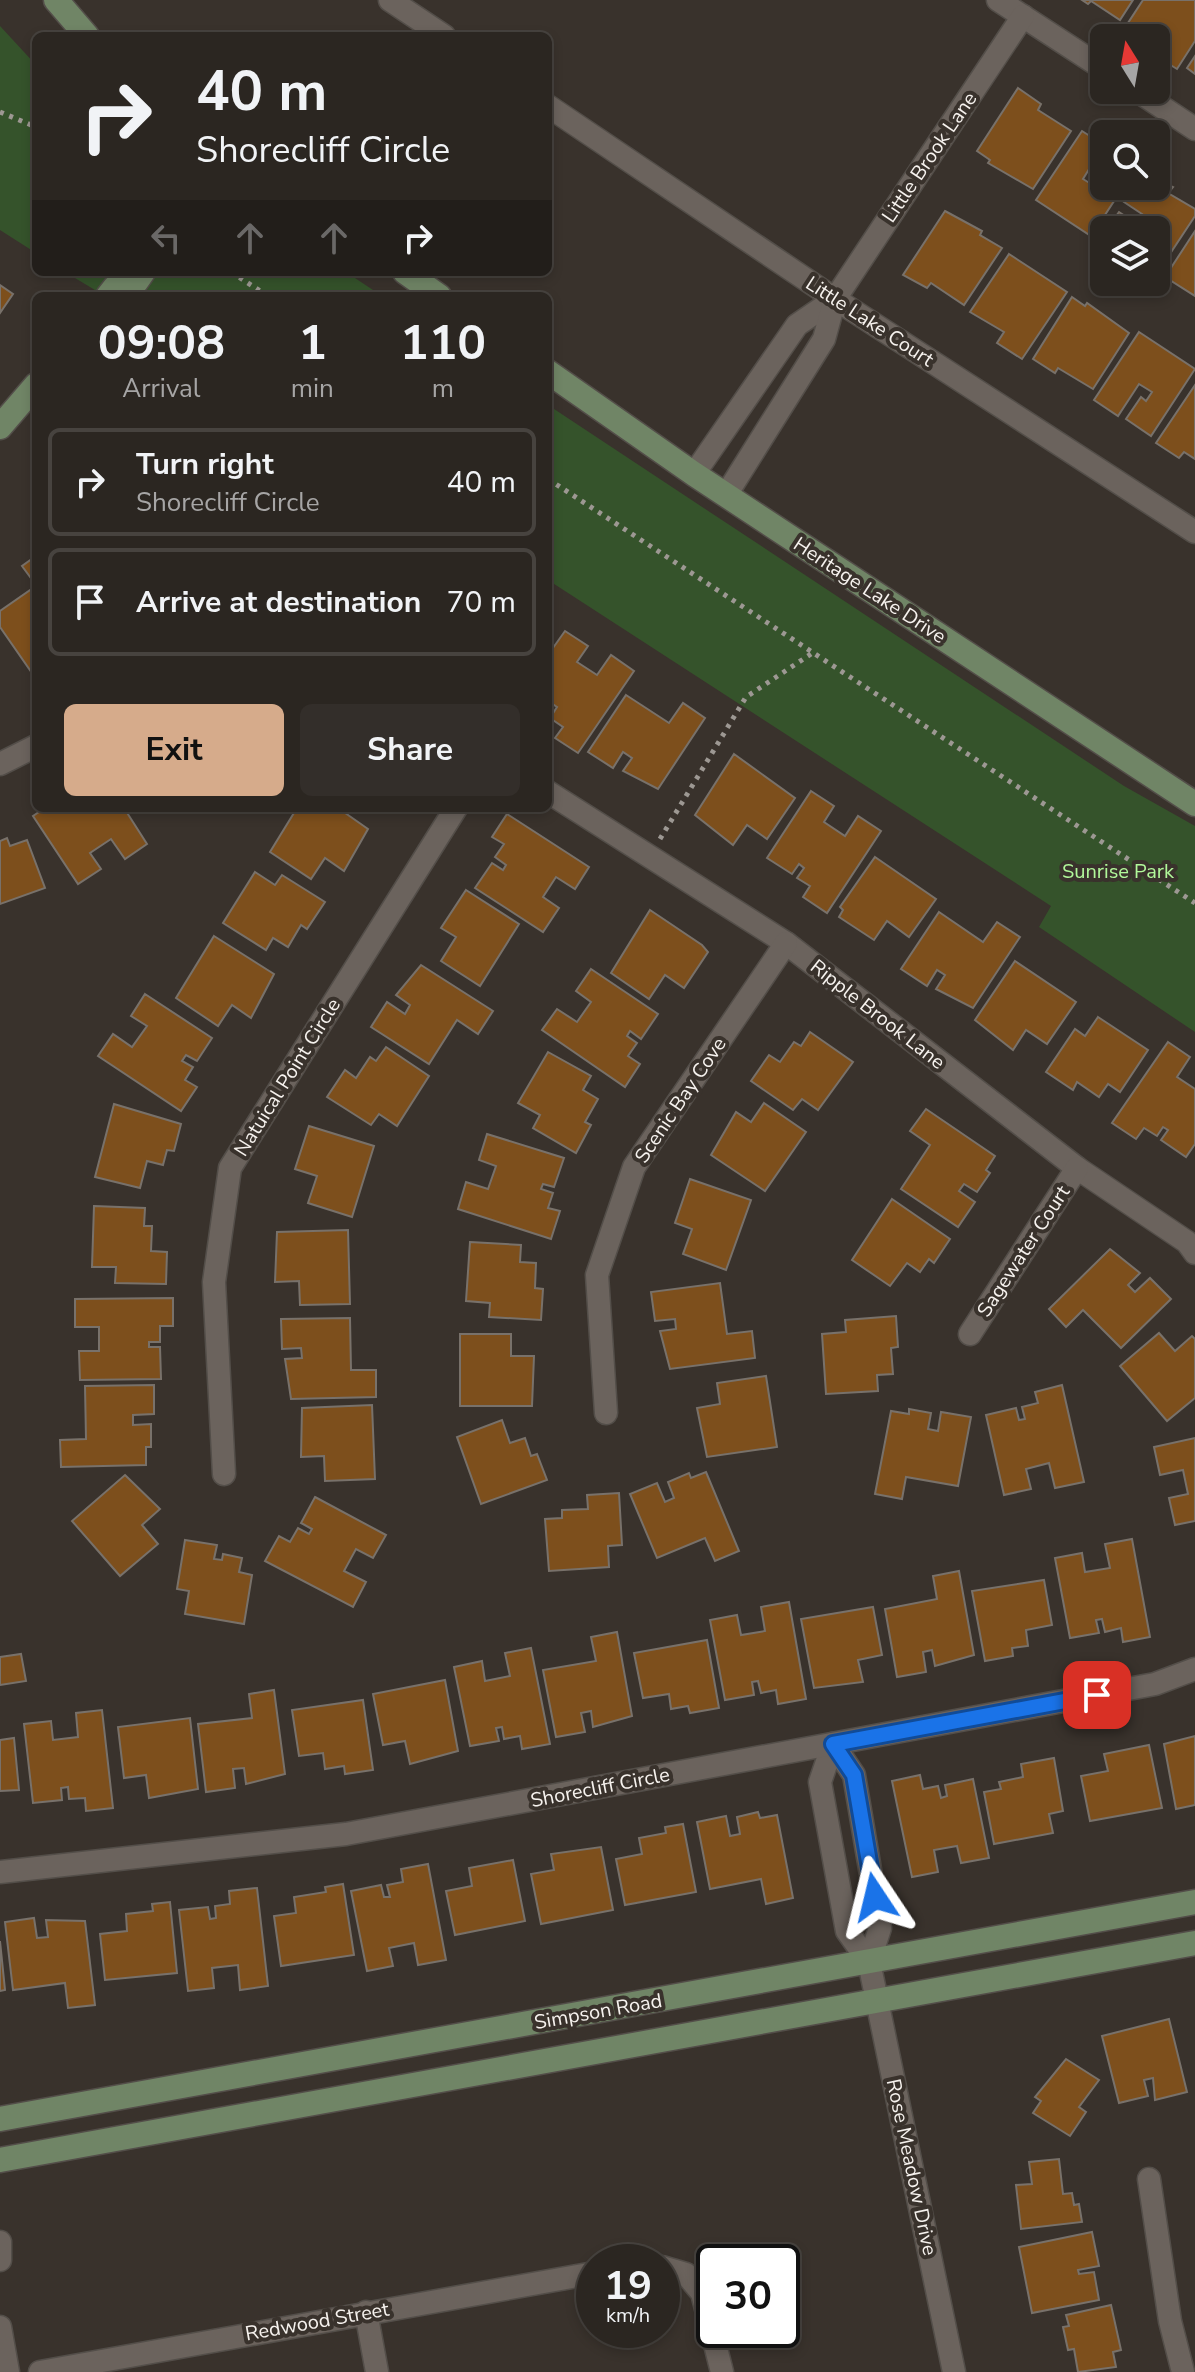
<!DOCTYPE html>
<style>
body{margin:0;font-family:"Nunito Sans",sans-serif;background:#332e2a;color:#f1f3f6;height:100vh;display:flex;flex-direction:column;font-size:30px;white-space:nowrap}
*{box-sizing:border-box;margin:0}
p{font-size:26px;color:#a6a5a5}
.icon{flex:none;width:44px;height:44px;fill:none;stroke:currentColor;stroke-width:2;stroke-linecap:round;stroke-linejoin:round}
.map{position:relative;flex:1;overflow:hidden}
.sheet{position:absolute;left:32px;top:292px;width:520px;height:520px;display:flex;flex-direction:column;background:#2b2621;border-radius:12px;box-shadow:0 4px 12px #0003,0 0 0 2px #47433f}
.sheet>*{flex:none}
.hud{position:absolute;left:32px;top:32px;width:520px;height:244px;border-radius:12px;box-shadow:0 4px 12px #0003,0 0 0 2px #47433f;background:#2b2621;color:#f1f3f6;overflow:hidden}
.needle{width:52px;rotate:349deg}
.controls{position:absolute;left:1090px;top:24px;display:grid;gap:16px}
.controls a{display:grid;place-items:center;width:80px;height:80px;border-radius:12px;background:#2b2621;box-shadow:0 4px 12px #0003,0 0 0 2px #47433f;font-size:40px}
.speed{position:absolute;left:576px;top:2244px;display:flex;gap:16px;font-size:40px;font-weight:700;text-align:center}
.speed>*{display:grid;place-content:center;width:104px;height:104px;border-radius:50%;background:#2b2621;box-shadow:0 4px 12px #0003,0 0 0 2px #47433f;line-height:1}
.speed small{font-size:20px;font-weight:400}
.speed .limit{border:4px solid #111;border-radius:12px;background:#fff;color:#111}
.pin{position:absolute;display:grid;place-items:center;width:68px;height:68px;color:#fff;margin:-34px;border-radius:16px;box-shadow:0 4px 12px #0006}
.me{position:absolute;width:88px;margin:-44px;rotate:350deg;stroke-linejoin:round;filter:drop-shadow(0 0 6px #0008)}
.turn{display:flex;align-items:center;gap:28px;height:168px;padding:0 32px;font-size:36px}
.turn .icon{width:104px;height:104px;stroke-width:2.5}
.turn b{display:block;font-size:56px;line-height:68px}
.lanes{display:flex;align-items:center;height:76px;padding:0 32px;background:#0003;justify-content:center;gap:40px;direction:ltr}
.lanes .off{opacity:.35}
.eta{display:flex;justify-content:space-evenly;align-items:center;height:136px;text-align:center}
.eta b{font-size:48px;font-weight:700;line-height:56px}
.action{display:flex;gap:16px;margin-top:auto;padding:16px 32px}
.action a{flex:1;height:92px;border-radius:12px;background:#d6ab8b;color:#111;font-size:32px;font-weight:700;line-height:92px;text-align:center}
.action a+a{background:#332e2a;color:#f1f3f6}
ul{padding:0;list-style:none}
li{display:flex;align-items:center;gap:24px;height:108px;margin:0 16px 12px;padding:0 16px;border:4px solid #47433f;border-radius:12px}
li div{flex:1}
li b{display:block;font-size:30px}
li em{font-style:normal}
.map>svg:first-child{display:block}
.green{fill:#35532b}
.building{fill:#7d4f1c;stroke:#78716a;stroke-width:2}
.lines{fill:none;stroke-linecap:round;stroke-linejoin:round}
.street-casing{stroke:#534e49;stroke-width:25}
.secondary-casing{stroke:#534e49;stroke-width:27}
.path{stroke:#9d9893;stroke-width:5;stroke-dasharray:4 6;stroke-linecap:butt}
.street{stroke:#6b635d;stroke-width:22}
.secondary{stroke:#708566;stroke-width:24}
.route-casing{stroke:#114b97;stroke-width:20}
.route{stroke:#1a73e8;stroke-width:14}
.labels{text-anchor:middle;stroke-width:8;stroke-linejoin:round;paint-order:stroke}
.street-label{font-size:20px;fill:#f6f2ee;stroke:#39322c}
.park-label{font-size:20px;fill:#b1f89a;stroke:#39322c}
</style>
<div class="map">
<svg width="1195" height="2372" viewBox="0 0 1195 2372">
<rect width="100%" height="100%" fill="#39322c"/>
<g class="green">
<polygon points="0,26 36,65 36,253 0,230"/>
<polygon points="65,272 346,272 382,296 105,296"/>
<polygon points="548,405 1124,786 1195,826 1195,1032 1039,927 1051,906 548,580"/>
</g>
<g class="building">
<polygon points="1082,0 1133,0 1120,20 1091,1 1088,4"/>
<polygon points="1143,0 1195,0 1195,41 1177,69 1156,56 1156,38 1128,23"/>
<polygon points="1195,56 1195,74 1187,68"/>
<polygon points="1018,88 1041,104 1038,110 1071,131 1033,189 988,163 990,160 977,151"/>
<polygon points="1082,131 1104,145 1083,179 1096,187 1101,179 1096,176 1104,163 1104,186 1124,186 1091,236 1036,200"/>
<polygon points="1156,179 1173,187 1168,193 1195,209 1195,216 1156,275 1156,230 1106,230 1119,212 1136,223 1142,214 1124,202 1135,186 1156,186"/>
<polygon points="945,211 982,231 980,235 1002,248 964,305 931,283 927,288 903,275"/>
<polygon points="1195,231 1195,296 1165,277"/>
<polygon points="1009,254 1067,292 1022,359 997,343 1004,332 970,312"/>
<polygon points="0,285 13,294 0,313"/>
<polygon points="1072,297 1085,306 1087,303 1129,333 1093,389 1058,368 1055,373 1033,359"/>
<polygon points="1139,332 1195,369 1151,436 1126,419 1141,397 1146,401 1152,392 1139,384 1118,416 1094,400"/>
<polygon points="1195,385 1195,459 1184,452 1179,458 1156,443"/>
<polygon points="36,556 36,585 22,566"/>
<polygon points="36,586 36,670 32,673 0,627 0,611"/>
<polygon points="565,631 588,646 577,662 597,675 611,655 634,671 578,753 555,738 563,727 550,718 557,707 551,703 548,708 548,655"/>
<polygon points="626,695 669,723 683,703 705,718 658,789 623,771 632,758 623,752 613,768 588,752"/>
<polygon points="734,754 795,798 767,839 747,825 733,845 695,815"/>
<polygon points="811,791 834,806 824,822 845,836 858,816 881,831 827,913 803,897 810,886 797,878 804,868 799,864 792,874 767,858"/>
<polygon points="45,808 124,808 147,844 125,859 111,839 90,853 101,869 78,884 33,816"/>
<polygon points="297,808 338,808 368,829 344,871 325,858 311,879 270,852"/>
<polygon points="507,814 589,867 575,889 556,877 543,897 559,908 543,932 475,888 492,863 503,870 506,865 495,857 504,844 492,837"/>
<polygon points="7,838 10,846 27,840 45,888 0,904 0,841"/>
<polygon points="875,857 936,899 909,937 887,921 874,940 839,917 843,910 840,907"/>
<polygon points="255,872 275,885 282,875 325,902 307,929 301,925 288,947 273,938 266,950 223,923"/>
<polygon points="466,890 519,924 480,986 441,961 456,937 441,928"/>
<polygon points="650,910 702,945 708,952 684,988 665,975 649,999 611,973"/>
<polygon points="939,912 983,942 997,922 1020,937 973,1008 936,989 945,975 937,970 927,986 901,969"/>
<polygon points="214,936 274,974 251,1018 232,1005 218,1026 176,998"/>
<polygon points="1015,961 1076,1002 1047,1044 1026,1030 1013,1050 975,1020"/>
<polygon points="421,965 493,1011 478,1034 457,1020 429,1064 371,1027 387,1002 405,1014 410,1005 396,995"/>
<polygon points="591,969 658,1014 641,1039 630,1031 627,1036 637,1043 628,1056 640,1064 625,1087 542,1030 557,1009 577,1022 591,1002 576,991"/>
<polygon points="145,994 212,1038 197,1061 186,1055 182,1061 193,1067 185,1080 197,1087 181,1111 98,1056 113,1034 132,1047 147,1026 131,1016"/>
<polygon points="1098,1017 1148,1050 1120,1092 1108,1084 1099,1097 1077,1082 1073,1090 1046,1072 1075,1029 1085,1036"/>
<polygon points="810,1032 853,1062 818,1110 802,1099 793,1110 751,1081 769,1055 780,1062 794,1042 801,1046"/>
<polygon points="1168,1042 1190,1057 1177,1077 1195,1089 1195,1144 1186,1157 1161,1140 1168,1130 1163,1127 1157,1136 1144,1128 1136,1139 1112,1123"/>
<polygon points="386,1047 429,1076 397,1126 379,1114 371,1125 327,1097 345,1070 356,1078 370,1057 376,1061"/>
<polygon points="548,1052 591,1076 583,1090 598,1099 585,1122 591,1125 576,1153 533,1128 540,1115 518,1103"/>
<polygon points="764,1103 806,1132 765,1191 711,1155 736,1112 751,1122"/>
<polygon points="114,1104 181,1124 174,1151 167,1150 163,1165 147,1161 140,1188 95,1177"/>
<polygon points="926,1109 995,1156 986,1170 990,1173 977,1192 964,1184 959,1191 975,1202 958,1227 901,1189 930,1145 910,1131"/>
<polygon points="309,1126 374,1146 352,1217 308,1203 317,1176 295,1169"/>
<polygon points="487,1134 564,1158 554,1187 543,1184 541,1189 553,1193 548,1208 560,1211 551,1239 458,1209 466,1182 488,1189 496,1166 479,1160"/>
<polygon points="690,1179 751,1200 726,1270 683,1254 692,1229 675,1223"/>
<polygon points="892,1199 950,1239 934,1263 929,1259 920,1272 907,1263 890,1286 852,1260"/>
<polygon points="94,1206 145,1208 144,1226 152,1226 151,1251 167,1252 166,1284 115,1283 116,1267 92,1267"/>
<polygon points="348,1230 350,1304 300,1305 299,1281 275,1282 277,1232"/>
<polygon points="470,1242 521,1245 520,1262 536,1263 535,1288 543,1289 541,1320 489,1317 490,1303 466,1301"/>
<polygon points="1110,1249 1140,1273 1128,1285 1135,1292 1150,1278 1171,1299 1121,1348 1083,1310 1066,1327 1049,1309"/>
<polygon points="720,1283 727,1334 752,1331 755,1358 670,1369 660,1331 676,1329 675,1319 655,1321 651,1292"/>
<polygon points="173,1298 173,1326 160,1326 160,1342 149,1342 149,1347 160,1347 161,1379 80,1380 79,1351 99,1351 99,1327 75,1327 75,1299"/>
<polygon points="896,1316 898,1347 891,1348 893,1374 877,1375 878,1391 826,1394 822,1334 846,1332 845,1320"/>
<polygon points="350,1318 351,1370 376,1370 376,1397 291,1399 285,1359 302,1358 301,1348 282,1349 281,1319"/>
<polygon points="1159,1333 1175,1351 1192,1336 1195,1339 1195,1398 1167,1421 1120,1366"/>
<polygon points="460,1334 511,1334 511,1356 534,1356 532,1406 460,1406"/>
<polygon points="766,1376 777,1447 707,1457 697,1408 720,1404 717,1383"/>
<polygon points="154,1385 154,1414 133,1415 133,1425 151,1424 151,1447 146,1447 146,1465 61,1467 60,1440 86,1439 85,1386"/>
<polygon points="1062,1385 1084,1482 1055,1488 1049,1463 1026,1469 1031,1489 1004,1495 986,1415 1016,1408 1019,1420 1025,1419 1022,1407 1038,1403 1035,1392"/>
<polygon points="372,1405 375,1479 325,1481 324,1456 301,1457 302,1408"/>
<polygon points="909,1409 931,1413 928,1429 938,1431 941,1412 971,1417 958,1486 906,1477 902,1499 875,1494 891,1411 909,1414"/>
<polygon points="502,1420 510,1443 525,1438 531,1456 537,1454 547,1480 481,1504 457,1437"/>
<polygon points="1195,1438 1195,1521 1175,1525 1169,1498 1188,1494 1183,1470 1160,1475 1154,1447"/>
<polygon points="706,1472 739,1551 715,1561 705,1538 657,1558 630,1494 657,1483 665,1502 674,1498 668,1482 689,1473 691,1478"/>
<polygon points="125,1475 160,1509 142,1525 158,1544 120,1576 72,1521"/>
<polygon points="619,1493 622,1545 608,1546 609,1567 549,1571 545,1519 562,1518 562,1510 588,1509 587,1495"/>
<polygon points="315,1497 386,1535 373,1558 356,1549 344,1571 366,1582 353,1607 265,1561 279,1536 290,1542 298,1528 309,1534 312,1529 301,1523"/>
<polygon points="1132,1539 1150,1637 1123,1642 1121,1628 1105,1632 1102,1619 1096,1620 1099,1633 1070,1638 1055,1558 1082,1553 1085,1572 1110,1568 1105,1544"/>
<polygon points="185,1540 217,1545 214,1559 222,1560 223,1554 242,1558 239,1572 252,1575 244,1624 185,1614 189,1591 177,1589"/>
<polygon points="959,1571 974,1655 935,1666 932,1650 923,1652 926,1672 897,1677 885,1609 937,1599 933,1576"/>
<polygon points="1044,1580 1052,1625 1026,1630 1028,1646 1012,1648 1013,1656 985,1661 972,1591"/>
<polygon points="789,1602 806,1699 778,1704 776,1690 761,1693 758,1681 752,1682 754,1695 725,1700 710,1620 737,1615 741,1635 765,1631 761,1607"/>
<polygon points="873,1607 882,1655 858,1660 863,1682 814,1688 801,1619"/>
<polygon points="617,1632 632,1716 593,1727 591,1711 581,1713 585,1732 556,1737 543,1670 596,1661 591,1637"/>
<polygon points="707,1640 719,1708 690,1713 688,1706 671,1709 669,1694 643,1698 634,1653"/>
<polygon points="531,1648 550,1744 522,1749 520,1736 504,1739 502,1727 496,1728 499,1741 470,1746 454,1667 482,1661 485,1681 510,1676 505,1653"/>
<polygon points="21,1654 26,1681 0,1685 0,1657"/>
<polygon points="445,1680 458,1751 410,1764 405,1741 383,1745 373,1694"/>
<polygon points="274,1690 285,1774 246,1784 244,1768 233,1769 235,1788 206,1792 198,1724 252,1718 249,1694"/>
<polygon points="363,1700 373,1770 345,1774 344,1766 325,1769 323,1753 299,1756 292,1710"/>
<polygon points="102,1710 113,1808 86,1811 85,1798 69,1799 68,1787 61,1788 62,1800 33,1803 24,1724 51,1721 53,1740 78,1737 76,1713"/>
<polygon points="190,1718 198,1789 149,1798 146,1775 124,1778 118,1727"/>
<polygon points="1195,1736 1195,1805 1176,1809 1164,1744"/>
<polygon points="14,1738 19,1790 0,1791 0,1740"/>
<polygon points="1149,1745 1162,1808 1090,1821 1081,1776 1108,1771 1104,1754"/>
<polygon points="1054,1758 1063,1811 1049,1814 1053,1833 994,1844 984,1792 1001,1789 999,1782 1023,1777 1021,1764"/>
<polygon points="920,1775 923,1789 938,1786 941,1798 947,1796 945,1785 973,1779 989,1858 961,1863 957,1846 934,1850 938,1872 912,1877 892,1781"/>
<polygon points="758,1812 760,1818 777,1815 793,1898 766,1904 761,1879 710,1889 697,1822 726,1816 730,1836 740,1834 737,1817"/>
<polygon points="683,1824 696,1892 625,1905 616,1859 642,1854 639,1838 666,1833 665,1827"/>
<polygon points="601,1847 613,1910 541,1924 531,1874 554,1870 551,1854"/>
<polygon points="513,1860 525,1921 455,1935 446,1891 472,1886 469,1868"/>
<polygon points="428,1864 446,1960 418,1965 414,1943 389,1948 393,1966 367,1971 351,1891 381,1885 384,1897 390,1897 387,1885 403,1882 401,1869"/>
<polygon points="343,1884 354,1955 281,1966 274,1916 296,1913 294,1897 326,1892 325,1887"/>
<polygon points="257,1888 268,1986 240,1990 238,1965 212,1968 214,1988 188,1991 179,1910 208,1907 210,1919 216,1918 215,1906 230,1904 229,1891"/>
<polygon points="170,1902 177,1973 105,1980 100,1934 127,1931 126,1914 153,1911 152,1904"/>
<polygon points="34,1918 37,1938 48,1937 46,1920 85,1921 95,2005 68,2008 65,1983 13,1990 5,1922"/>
<polygon points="0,1941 5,1990 0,1991"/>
<polygon points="1169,2019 1187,2092 1155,2100 1153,2078 1144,2080 1148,2096 1119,2103 1102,2036"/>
<polygon points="1066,2059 1099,2080 1079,2107 1086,2112 1070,2136 1033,2113 1041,2101 1035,2097"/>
<polygon points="1059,2159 1063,2194 1072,2193 1074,2205 1079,2204 1082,2222 1021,2229 1016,2185 1032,2184 1029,2162"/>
<polygon points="1092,2232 1099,2266 1078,2270 1079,2274 1094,2272 1099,2300 1032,2313 1019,2247"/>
<polygon points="1111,2305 1121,2350 1113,2352 1116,2367 1078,2372 1074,2349 1068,2350 1063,2327 1069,2326 1066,2315"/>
</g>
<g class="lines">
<g class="street-casing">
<g id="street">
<polyline points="390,0 444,36"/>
<polyline points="998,0 1104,69"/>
<polyline points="1136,90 1195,129"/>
<polyline points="548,106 835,299 1195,532"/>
<polyline points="694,474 797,325 835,299"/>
<polyline points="726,495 824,339 835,299 1023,16"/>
<polyline points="0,764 36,746"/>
<polyline points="548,792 786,943 1077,1168 1187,1242 1195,1253"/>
<polyline points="970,1334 1077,1168"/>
<polyline points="606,1413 597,1275 634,1167 786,943"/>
<polyline points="224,1474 214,1282 230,1168 456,808"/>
<polyline points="833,1744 820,1782 847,1931 869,1962 954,2372"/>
<polyline points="833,1744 854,1775 880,1928 869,1962"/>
<polyline points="0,1872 346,1834 1155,1684 1195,1669"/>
<polyline points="1149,2179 1170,2321 1183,2372"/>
<polyline points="0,2242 0,2260"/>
<polyline points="662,2267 686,2274 702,2293 722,2372"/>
<polyline points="366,2312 377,2372"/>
<polyline points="0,2327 8,2372"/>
<polyline points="40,2372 594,2273"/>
</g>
</g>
<g class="secondary-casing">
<g id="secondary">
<polyline points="56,0 87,36"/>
<polyline points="405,272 439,296"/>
<polyline points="108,296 115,287 136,282 143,272"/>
<polyline points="548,372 694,474 1195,804"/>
<polyline points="0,427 36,385"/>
<polyline points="0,2119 1195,1902"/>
<polyline points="0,2160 1195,1943"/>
</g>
</g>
<g class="path">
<polyline points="0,112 36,127"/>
<polyline points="231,272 268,296"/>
<polyline points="548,479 1195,903"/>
<polyline points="660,839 746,697 814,652"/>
</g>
<use href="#street" class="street"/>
<use href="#secondary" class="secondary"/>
</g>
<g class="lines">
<g class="route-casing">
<polyline id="route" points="875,1897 854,1775 833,1744 1097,1695"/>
</g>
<use href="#route" class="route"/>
</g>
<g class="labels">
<g class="street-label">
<text transform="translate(929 157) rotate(-56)" y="7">Little Brook Lane</text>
<text transform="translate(870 321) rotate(33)" y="7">Little Lake Court</text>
<text transform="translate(870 590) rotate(33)" y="7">Heritage Lake Drive</text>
<text transform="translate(878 1014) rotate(38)" y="7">Ripple Brook Lane</text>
<text transform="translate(287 1077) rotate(-58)" y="7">Natuical Point Circle</text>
<text transform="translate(680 1100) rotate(-56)" y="7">Scenic Bay Cove</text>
<text transform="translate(1023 1251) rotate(-57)" y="7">Sagewater Court</text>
<text transform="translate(600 1787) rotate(-11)" y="7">Shorecliff Circle</text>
<text transform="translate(598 2011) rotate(-10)" y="7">Simpson Road</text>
<text transform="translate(912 2167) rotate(78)" y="7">Rose Meadow Drive</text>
<text transform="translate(317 2321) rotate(-10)" y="7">Redwood Street</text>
</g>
<g class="park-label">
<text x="1118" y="878">Sunrise Park</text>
</g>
</g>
</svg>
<div class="controls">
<a><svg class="needle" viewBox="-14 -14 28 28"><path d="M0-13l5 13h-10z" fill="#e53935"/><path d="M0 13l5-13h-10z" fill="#a6a5a5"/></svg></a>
<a><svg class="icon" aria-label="search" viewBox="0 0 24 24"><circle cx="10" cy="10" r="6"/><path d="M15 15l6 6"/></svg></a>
<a><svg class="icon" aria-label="layers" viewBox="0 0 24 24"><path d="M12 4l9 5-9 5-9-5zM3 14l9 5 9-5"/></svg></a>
</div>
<div class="speed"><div>19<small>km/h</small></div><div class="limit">30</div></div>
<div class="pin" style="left:1097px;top:1695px;background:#d93025"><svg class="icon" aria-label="arrive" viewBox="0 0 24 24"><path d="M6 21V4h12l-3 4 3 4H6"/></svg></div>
<svg class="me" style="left:875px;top:1897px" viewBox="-20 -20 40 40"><path d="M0-17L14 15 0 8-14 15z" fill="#1a73e8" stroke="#fff" stroke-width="4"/></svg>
<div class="hud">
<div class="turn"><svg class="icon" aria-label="right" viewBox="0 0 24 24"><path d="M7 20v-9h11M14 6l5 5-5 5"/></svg><div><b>40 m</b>Shorecliff Circle</div></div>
<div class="lanes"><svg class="icon off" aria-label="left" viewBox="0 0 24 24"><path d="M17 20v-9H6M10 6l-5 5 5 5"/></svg><svg class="icon off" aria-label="ahead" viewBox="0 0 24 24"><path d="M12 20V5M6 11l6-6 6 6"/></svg><svg class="icon off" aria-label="ahead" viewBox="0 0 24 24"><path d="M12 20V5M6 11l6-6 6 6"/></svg><svg class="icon" aria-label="right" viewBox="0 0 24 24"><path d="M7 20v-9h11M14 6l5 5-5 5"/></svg></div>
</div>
<section class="sheet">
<div class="eta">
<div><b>09:08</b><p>Arrival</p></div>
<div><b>1</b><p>min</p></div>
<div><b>110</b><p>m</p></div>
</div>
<ul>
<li><svg class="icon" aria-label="right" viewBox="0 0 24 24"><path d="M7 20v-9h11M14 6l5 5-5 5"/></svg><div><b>Turn right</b><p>Shorecliff Circle</p></div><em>40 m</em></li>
<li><svg class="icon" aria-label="arrive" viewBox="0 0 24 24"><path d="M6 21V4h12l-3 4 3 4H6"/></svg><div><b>Arrive at destination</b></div><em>70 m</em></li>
</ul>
<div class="action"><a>Exit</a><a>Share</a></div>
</section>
</div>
